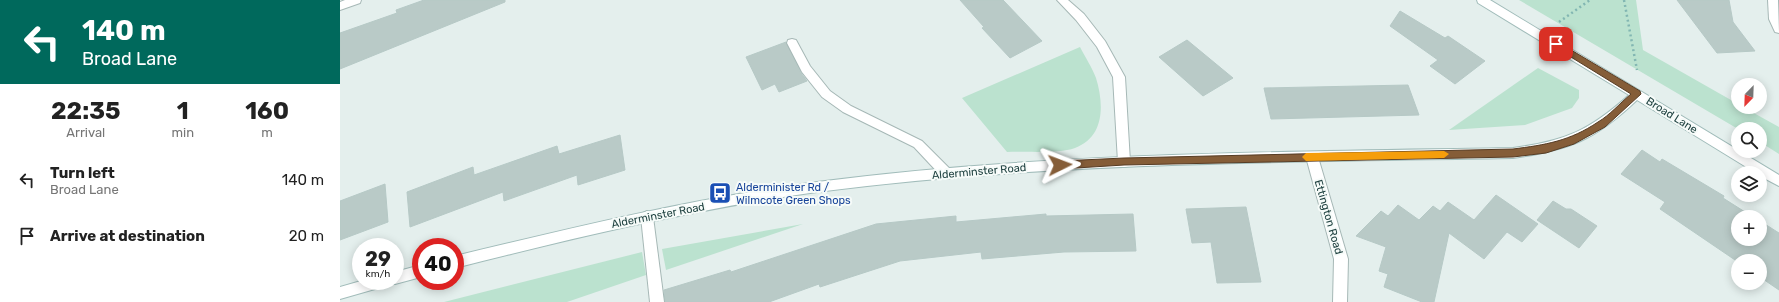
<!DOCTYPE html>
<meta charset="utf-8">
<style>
body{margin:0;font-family:Rubik,sans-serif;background:#f2f2f2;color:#222;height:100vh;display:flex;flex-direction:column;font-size:15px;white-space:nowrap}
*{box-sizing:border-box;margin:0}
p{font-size:13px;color:#767676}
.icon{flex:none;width:22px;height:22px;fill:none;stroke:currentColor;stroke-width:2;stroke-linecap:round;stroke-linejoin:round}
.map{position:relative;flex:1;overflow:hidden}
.drawer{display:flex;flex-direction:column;background:#fff;width:340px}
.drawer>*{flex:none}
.banner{background:#00695c;color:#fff;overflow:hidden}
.needle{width:26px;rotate:203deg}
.fabs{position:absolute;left:1391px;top:78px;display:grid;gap:8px}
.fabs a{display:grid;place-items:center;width:36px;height:36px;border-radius:50%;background:#fff;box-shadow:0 2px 10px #0003;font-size:20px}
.speed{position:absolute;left:12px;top:238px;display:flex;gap:8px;font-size:20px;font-weight:700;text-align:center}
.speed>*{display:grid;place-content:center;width:52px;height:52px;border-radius:50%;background:#fff;box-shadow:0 2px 10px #0003;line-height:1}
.speed small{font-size:10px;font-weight:400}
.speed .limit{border:6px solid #d22;background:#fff;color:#111}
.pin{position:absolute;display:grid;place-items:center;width:34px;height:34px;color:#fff;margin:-17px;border-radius:8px;box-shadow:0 2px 6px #0006}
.me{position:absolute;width:44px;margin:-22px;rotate:87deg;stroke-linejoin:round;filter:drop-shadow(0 0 3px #0008)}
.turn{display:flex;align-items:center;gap:14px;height:84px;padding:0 16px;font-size:18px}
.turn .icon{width:52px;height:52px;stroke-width:2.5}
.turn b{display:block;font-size:28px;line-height:34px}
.eta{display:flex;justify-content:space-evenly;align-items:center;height:68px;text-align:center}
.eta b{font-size:24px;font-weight:700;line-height:28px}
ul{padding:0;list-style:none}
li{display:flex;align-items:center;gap:12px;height:56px;padding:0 16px}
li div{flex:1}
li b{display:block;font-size:15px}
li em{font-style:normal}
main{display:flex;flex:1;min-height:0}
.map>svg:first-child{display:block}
.green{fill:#bbe2cf}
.building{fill:#b9cac7;stroke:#b6c9c6}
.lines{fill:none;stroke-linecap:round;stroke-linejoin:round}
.lane-casing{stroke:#a6b8b6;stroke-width:2}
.street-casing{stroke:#a6b8b6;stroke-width:2}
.secondary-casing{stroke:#a1bcba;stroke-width:2}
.path{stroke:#82b6b2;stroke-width:2.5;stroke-dasharray:2 3;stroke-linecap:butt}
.lane{fill:#fff;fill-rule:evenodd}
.street{fill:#fff;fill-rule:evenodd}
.secondary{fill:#fff;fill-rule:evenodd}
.route{fill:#855d38;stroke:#563c24}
.slow{fill:#f59e0b}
.labels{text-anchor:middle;stroke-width:4;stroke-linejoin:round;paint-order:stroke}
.street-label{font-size:11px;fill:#214342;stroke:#f6fbf9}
.transit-label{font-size:11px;fill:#164399;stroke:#f6fbf9;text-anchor:start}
</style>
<main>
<section class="drawer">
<div class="banner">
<div class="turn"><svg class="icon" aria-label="left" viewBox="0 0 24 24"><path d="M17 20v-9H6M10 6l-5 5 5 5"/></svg><div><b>140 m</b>Broad Lane</div></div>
</div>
<div class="eta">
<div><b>22:35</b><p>Arrival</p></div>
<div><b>1</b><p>min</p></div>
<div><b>160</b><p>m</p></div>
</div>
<ul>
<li><svg class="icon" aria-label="left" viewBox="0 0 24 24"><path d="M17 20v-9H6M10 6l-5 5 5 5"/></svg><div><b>Turn left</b><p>Broad Lane</p></div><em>140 m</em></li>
<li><svg class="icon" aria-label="arrive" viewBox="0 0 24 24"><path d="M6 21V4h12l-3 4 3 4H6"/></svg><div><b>Arrive at destination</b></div><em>20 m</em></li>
</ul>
</section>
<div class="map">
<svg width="1439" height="302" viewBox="0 0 1439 302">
<rect width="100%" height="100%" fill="#e4efed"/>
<g class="green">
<polygon points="1179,0 1296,0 1303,50 1398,104 1398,107 1403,107 1439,127 1439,154 1420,142 1420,129 1398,129"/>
<path d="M740 47C745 57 752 67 756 78 764 104 765 137 735 148 718 154 685 151 667 152L622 98Z"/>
<polygon points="1198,68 1239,90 1239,98 1232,108 1185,125 1109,130"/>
<polygon points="463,224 326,270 322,249"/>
<polygon points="302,252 306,275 227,302 104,302"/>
</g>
<g class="building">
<polygon points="84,0 165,0 165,2 0,69 0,33 57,13 56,10"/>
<polygon points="620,0 663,0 702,41 670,58 642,28 644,27"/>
<polygon points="1337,0 1389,0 1393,22 1415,51 1377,53"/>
<polygon points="1060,11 1105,38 1108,36 1145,61 1115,84 1090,66 1098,60 1050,26"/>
<polygon points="847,40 893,78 863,96 819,57"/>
<polygon points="446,42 461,73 467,81 439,92 435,84 422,90 406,57"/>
<polygon points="1068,85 1079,115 931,119 924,88"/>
<polygon points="280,135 285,170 238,185 237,175 164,201 163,192 70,227 67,192 133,167 134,175 217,146 219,154"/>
<polygon points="1302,150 1320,162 1322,159 1384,196 1383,198 1413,217 1398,217 1398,239 1420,239 1420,221 1439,233 1439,290 1420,277 1420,261 1398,262 1320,209 1325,202 1281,174"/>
<polygon points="45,184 48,222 0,240 0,201"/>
<polygon points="1156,195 1198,224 1182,242 1167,232 1144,259 1109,233 1094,302 1082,302 1044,287 1048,274 1039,271 1046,247 1016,236 1041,211 1048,216 1058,205 1079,220 1093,206 1100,211 1108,202 1134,220"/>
<polygon points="1213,201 1226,209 1231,209 1257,226 1239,248 1197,220"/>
<polygon points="906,207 921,282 877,283 871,242 852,243 846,209"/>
<polygon points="706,214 706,216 793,214 796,251 724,252 642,259 641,252 560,261 480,287 479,284 429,302 325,302 324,290 390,270 391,272 536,224 616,216 616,222"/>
</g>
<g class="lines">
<g class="lane-casing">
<g id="lane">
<polygon points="452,39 456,40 470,66 490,91 511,106 582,141 611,170 613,174 611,178 607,179 603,178 574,147 503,112 482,97 462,72 447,43 448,40"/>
<polygon points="307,211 311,213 313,217 324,302 310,302 301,217 303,213"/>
</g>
</g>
<g class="street-casing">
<g id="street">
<polygon points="5,0 21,0 20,3 0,10 0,2"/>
<polygon points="717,0 728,0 744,14 765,41 785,77 790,162 788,166 784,167 780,166 778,162 773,77 757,47 736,20"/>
<polygon points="1428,0 1438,0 1439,33 1435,32 1429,19"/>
<polygon points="972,152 976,153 978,157 1008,259 1007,302 993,302 994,259 966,157 968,153"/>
</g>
</g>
<g class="secondary-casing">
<g id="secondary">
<path d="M1137 0H1150L1439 175V186L1420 176V173H1416L1297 100C1255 140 1230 150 1173 158 941 162 707 162 477 192 355 209 234 238 115 268V256C235 227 355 198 477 182 708 152 941 152 1173 148 1225 141 1249 131 1289 95L1138 3Z"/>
<polygon points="81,265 81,277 55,284 50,282 50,281 55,281 55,272"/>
<polygon points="21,281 49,281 47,285 42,287 0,299 0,287"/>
</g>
</g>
<g class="path">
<polyline points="1284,0 1297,70"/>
<polyline points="1219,22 1250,0"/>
</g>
<use href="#lane" class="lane"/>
<use href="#street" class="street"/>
<use href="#secondary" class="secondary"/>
</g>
<path class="route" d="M1216 41 1300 91 1301 94 1265 127 1234 144 1206 153 1173 157 784 165 720 169 716 165 720 161 784 158 1173 149C1205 145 1230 141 1258 122 1270 115 1280 103 1291 94L1213 46V42Z"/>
<polygon class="slow" points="1104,151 1109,154 1104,158 966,161 962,157 966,153"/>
<defs>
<g id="bus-square" transform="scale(1.15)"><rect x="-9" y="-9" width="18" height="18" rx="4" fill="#1a4fb4" stroke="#f6fbf9"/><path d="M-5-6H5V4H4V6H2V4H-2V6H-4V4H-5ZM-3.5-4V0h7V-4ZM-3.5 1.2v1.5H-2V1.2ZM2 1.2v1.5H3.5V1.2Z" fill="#fff"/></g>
</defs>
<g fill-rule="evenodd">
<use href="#bus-square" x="380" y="193"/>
</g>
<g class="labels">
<g class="street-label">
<text transform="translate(1332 115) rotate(32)" y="4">Broad Lane</text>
<text transform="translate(639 171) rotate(-5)" y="4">Alderminster Road</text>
<text transform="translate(318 215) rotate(-11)" y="4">Alderminster Road</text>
<text transform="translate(989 217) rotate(74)" y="4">Ettington Road</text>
</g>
<g class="transit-label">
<text x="396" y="191">Alderminister Rd /<tspan x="396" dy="13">Wilmcote Green Shops</tspan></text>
</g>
</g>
</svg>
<div class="fabs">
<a><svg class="needle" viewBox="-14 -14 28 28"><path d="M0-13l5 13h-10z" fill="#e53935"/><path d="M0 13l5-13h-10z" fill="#767676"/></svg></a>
<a><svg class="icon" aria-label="search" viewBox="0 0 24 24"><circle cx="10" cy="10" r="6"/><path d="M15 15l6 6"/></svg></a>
<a><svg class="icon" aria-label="layers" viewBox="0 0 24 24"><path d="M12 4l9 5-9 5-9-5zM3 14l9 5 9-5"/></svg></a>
<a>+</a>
<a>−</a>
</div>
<div class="speed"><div>29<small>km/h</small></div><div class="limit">40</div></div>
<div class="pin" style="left:1216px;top:44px;background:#d93025"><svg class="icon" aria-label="arrive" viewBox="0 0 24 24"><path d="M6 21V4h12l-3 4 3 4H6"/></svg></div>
<svg class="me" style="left:720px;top:165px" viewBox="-20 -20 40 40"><path d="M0-17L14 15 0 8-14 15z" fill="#855d38" stroke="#fff" stroke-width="4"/></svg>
</div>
</main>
